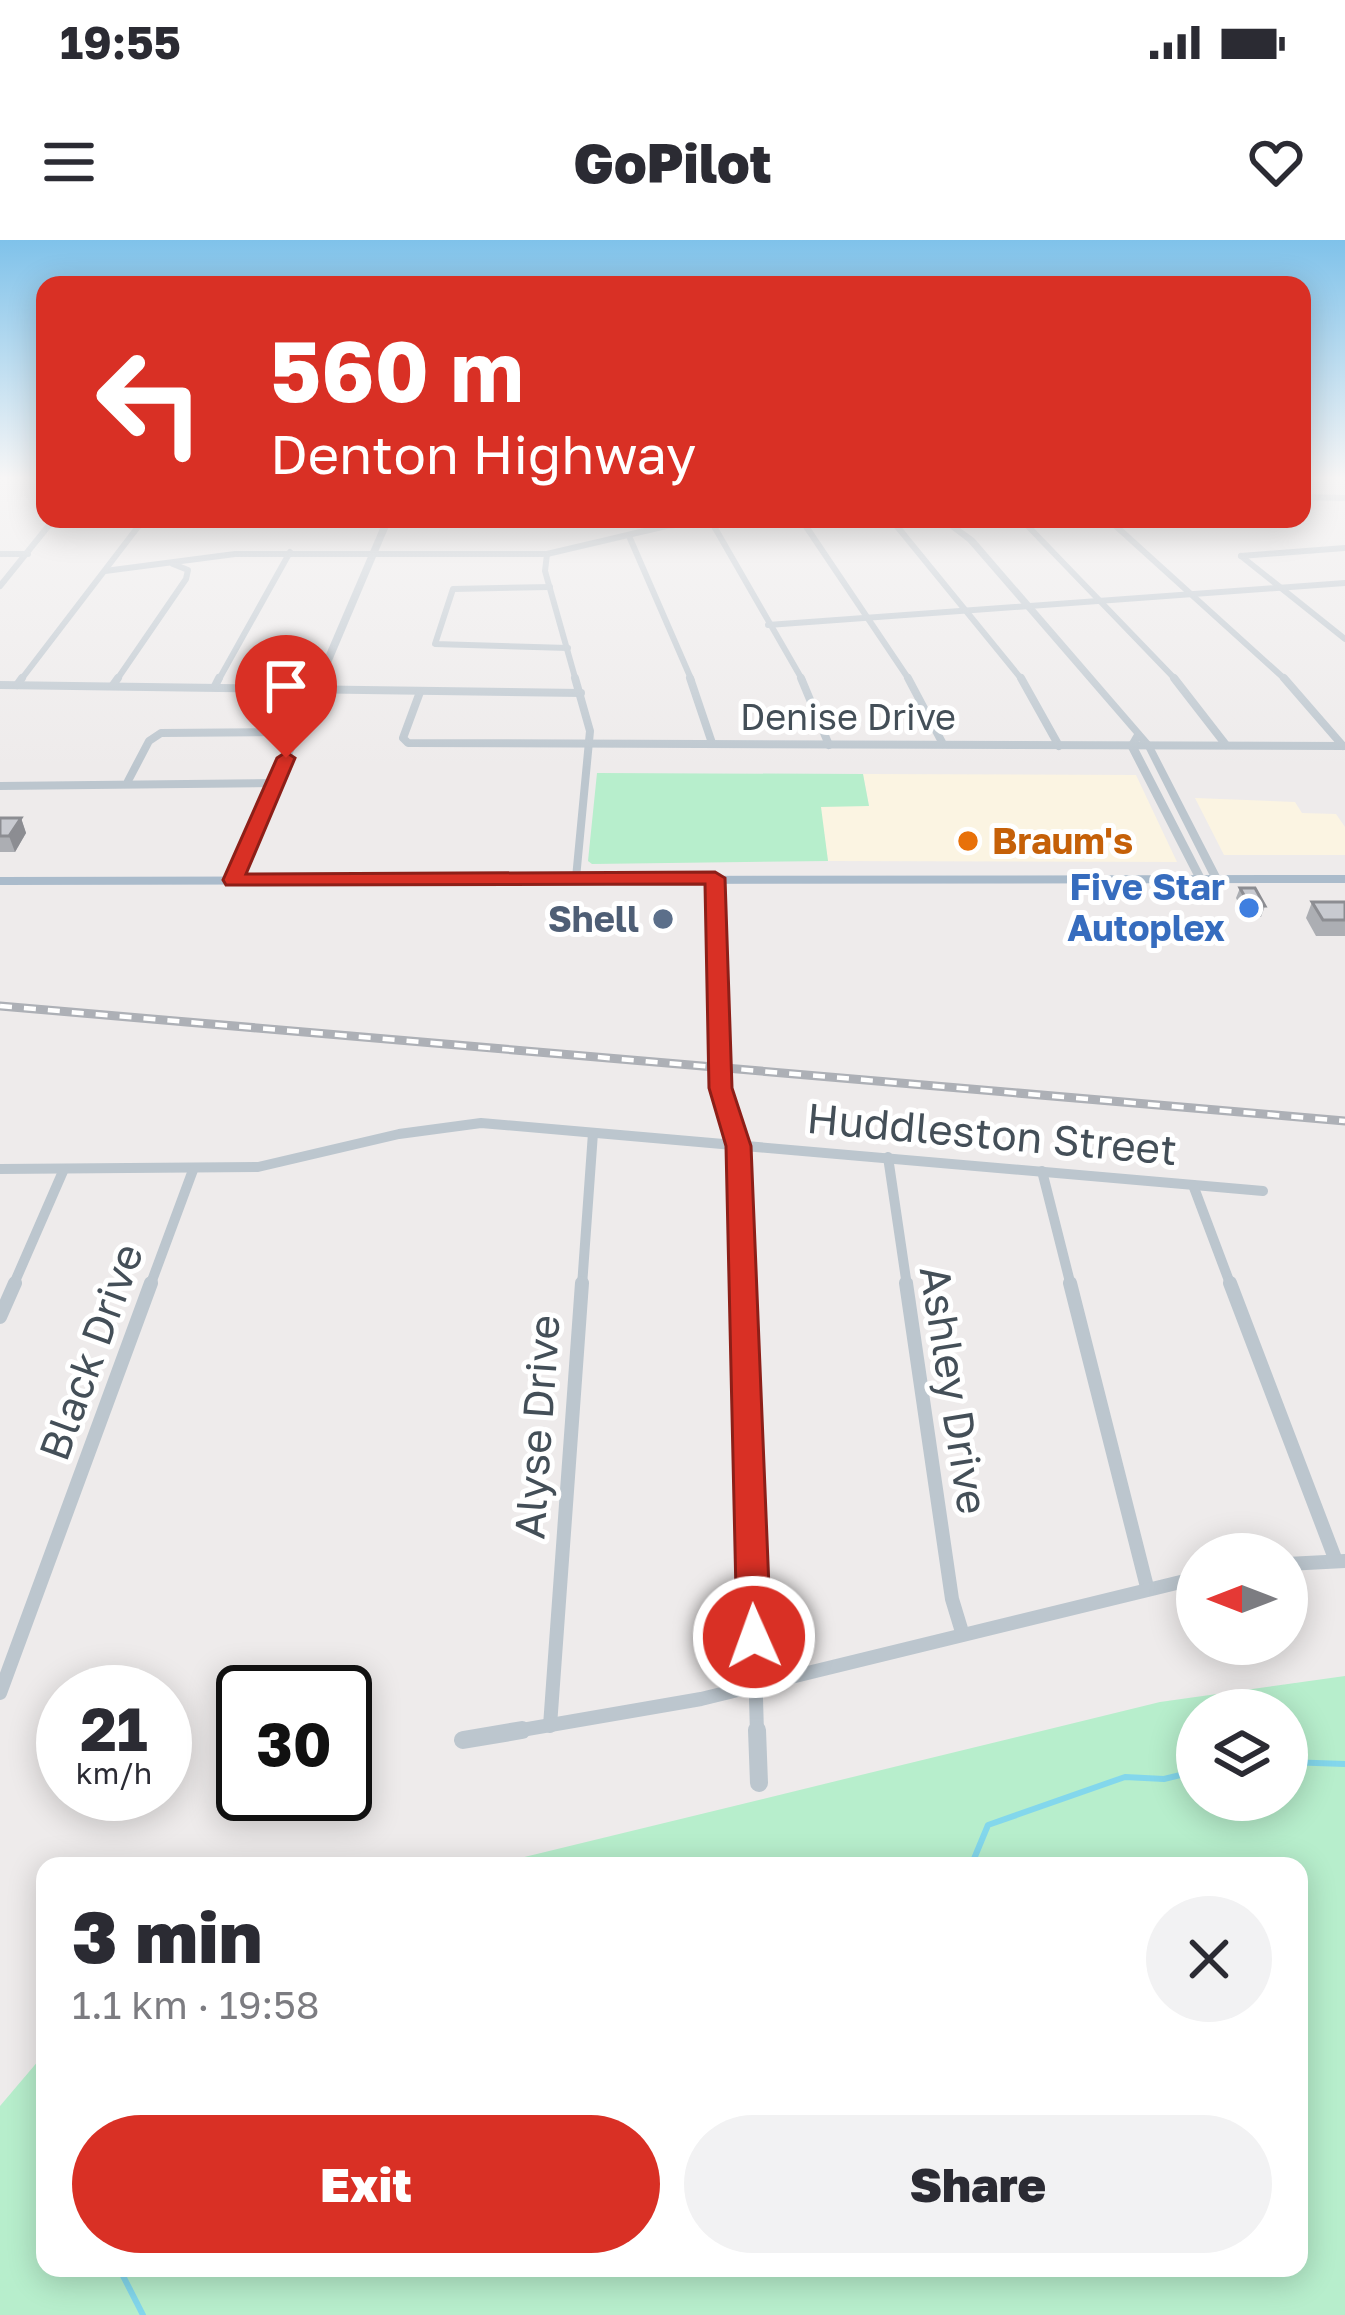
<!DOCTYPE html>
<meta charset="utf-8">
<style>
body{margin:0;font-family:"Golos Text",sans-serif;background:#f2f2f3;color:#2b2b33;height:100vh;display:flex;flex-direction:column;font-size:45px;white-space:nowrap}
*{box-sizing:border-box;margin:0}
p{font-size:39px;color:#7c7c81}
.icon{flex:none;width:66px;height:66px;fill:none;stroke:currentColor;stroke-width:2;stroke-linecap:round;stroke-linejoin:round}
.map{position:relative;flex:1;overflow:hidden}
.side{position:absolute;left:36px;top:1617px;width:1272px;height:420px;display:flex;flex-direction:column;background:#fff;border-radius:24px;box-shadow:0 6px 30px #0003}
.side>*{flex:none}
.hud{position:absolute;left:36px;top:36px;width:1275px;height:252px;border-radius:24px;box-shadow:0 6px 30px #0003;background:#d93025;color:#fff;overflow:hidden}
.needle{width:78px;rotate:270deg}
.fabs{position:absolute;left:1176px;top:1293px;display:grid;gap:24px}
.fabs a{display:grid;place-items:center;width:132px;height:132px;border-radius:50%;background:#fff;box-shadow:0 6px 30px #0003;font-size:60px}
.speed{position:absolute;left:36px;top:1425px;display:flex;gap:24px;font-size:60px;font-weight:700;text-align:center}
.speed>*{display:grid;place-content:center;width:156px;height:156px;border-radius:50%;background:#fff;box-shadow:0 6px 30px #0003;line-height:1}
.speed small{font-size:30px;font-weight:400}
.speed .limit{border:6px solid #111;border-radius:18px;background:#fff;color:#111}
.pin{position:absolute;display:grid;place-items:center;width:102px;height:102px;color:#fff;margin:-123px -51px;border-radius:50% 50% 50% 0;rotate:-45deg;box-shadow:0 0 12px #0007}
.pin .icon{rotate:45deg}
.me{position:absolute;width:132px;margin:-66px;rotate:358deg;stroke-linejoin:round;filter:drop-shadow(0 0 9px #0008)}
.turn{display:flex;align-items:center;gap:42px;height:252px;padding:0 36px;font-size:54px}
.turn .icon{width:156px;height:156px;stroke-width:2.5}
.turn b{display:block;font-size:84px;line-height:102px}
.round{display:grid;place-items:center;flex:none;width:126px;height:126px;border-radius:63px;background:#f2f2f3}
.overview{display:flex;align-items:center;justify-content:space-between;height:204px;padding:0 36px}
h1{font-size:72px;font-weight:800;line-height:90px}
.primary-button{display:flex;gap:24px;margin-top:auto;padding:24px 36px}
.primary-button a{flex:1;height:138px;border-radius:72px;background:#d93025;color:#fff;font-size:48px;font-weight:800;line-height:138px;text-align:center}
.primary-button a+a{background:#f2f2f3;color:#2b2b33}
.status{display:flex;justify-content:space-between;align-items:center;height:84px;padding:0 60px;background:#fff;direction:ltr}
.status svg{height:33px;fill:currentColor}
header{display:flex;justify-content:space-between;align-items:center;height:156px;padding:0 36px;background:#fff;font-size:54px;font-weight:800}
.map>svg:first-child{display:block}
.commercial{fill:#fbf4e2}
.green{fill:#b7eecc;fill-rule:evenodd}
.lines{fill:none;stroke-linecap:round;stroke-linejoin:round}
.stream{stroke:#83d7ec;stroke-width:6}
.minor-far4{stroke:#bcc6ce;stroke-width:6}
.minor-far3{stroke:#bcc6ce;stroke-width:8}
.minor-far2{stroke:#bcc6ce;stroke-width:10}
.minor-far1{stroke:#bcc6ce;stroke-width:14}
.minor{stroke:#bcc6ce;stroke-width:18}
.tertiary{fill:#bcc6ce;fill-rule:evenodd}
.primary{fill:#aabbcb;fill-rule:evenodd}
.rail-casing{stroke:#adb0b6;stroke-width:9}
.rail{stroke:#fff;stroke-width:4.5;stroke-dasharray:12;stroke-linecap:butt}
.wall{fill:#acaeb3}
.shaded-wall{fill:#8c8d92}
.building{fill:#c8cad0;stroke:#8c8d92;stroke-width:3}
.route{fill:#d93025;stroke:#8d1f18;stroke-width:3}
.food-dot{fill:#e8710a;stroke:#fff;stroke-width:4.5}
.shop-dot{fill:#3f7fe0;stroke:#fff;stroke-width:4.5}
.service-dot{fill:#5c6f8a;stroke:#fff;stroke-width:4.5}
.labels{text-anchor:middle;stroke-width:10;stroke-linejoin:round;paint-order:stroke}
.far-street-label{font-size:36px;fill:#444f58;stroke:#fff}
.far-food-label{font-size:36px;font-weight:bold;fill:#c56008;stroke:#fff;text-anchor:start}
.far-shop-label{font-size:36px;font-weight:bold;fill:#366cbe;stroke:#fff;text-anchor:end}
.far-service-label{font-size:36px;font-weight:bold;fill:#4e5e75;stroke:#fff;text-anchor:end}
.street-label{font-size:42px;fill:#444f58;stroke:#fff}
</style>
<div class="status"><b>19:55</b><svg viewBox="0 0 49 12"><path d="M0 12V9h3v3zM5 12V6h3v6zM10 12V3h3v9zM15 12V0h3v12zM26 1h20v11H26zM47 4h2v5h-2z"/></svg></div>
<header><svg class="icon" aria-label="menu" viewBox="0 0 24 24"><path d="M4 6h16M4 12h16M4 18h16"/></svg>GoPilot<svg class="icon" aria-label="heart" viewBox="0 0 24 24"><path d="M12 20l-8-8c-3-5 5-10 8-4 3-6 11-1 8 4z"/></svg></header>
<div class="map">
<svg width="1345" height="2075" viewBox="0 0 1345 2075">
<rect width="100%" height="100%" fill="#eeebeb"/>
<g class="commercial">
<polygon points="863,534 1136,535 1177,622 828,621 820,566 869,566"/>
<polygon points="1195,558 1295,562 1302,573 1336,574 1345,587 1345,615 1224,615"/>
</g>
<g class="green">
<polygon points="597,533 863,534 869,566 821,567 828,621 592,624 588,621"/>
<path d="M1345 1436V2075H0V1866L45 1813V2028H1299V1626H488L1160 1462ZM1197 1470H1287V1560H1197Z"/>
</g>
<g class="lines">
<g class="stream">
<polyline points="1287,1522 1345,1524"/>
<polyline points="971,1626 988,1585 1125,1537 1164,1539 1197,1531"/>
<polyline points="119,2028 143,2075"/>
</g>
<g class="minor-far4">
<polyline points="1302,257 1345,258"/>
<polyline points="801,279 910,441"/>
<polyline points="891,279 1023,441"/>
<polyline points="1021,279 1177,441"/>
<polyline points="1108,279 1287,441"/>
<polyline points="144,280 387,281"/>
<polyline points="711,281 803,441"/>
<polyline points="629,296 692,441"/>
<polyline points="0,314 28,314"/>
<polyline points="547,314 545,331 576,441"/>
<polyline points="1241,316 1345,399"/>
<polyline points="1241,316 1345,308"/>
<polyline points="105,331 235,314 547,314 666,286 729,279"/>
<polyline points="0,346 54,279"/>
<polyline points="550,347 453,349 435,404 568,408"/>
<polyline points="768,385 1345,343"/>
<polyline points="20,441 144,279"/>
<polyline points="116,441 186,339 188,330 173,324"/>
<polyline points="218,441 290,312"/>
</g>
<g class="minor-far3">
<polyline points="575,438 590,491 576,638"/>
<polyline points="690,438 712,503"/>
<polyline points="801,438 829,505"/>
<polyline points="908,438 943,504"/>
<polyline points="1021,438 1059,506"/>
<polyline points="1174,438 1226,505"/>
<polyline points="1284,438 1343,506"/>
<polyline points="0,445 581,453"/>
<polyline points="17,445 22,438"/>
<polyline points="113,445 118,438"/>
<polyline points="215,446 219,438"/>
<polyline points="420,452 403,498 408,503 1345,506"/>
<polyline points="128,541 149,501 161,493 297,492"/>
<polyline points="0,546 275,543"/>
<polyline points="715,638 716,703"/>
</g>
<g class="minor-far2">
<polyline points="716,700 719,827 724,860 736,885 744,1046"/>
<polyline points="888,917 907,1046"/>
<polyline points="0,929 258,927 399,894 481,883 1263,951"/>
<polyline points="1042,931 1071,1046"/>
<polyline points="1193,945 1231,1046"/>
<polyline points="13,1046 64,929"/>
<polyline points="150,1046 193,930"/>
<polyline points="582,1046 593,893"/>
</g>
<g class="minor-far1">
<polyline points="744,1043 757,1493"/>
<polyline points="906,1043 952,1359 962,1392"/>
<polyline points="1070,1043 1147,1347"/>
<polyline points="1230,1043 1336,1321"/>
<polyline points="0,1077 15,1043"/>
<polyline points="1287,1324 1345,1321"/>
<polyline points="0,1453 151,1043"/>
<polyline points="550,1486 582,1043"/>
<polyline points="504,1493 701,1459 1197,1338"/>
</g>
<g class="minor">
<polyline points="757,1490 759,1543"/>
<polyline points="463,1500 522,1490"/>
</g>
<g class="tertiary">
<polygon points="384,279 392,279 239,641 230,643 229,641"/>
<polygon points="938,279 947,279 974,298 1152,504 1221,638 1220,640 1211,638 1145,507 1139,501 1137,506 1205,638 1204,640 1195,638 1127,506 1134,494 968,302"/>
</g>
<polygon class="primary" points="1345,635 1345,643 0,645 0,637"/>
<g class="rail-casing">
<polyline id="rail" points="0,766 1345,881"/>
</g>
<use href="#rail" class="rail"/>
</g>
<g class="wall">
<polygon points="0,578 21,578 26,593 15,612 0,612"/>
<polygon points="1240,648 1265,666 1261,677 1246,677 1236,658"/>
<polygon points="1312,662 1345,662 1345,696 1316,696 1306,678"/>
</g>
<polygon class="shaded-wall" points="21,578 26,593 15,612 9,596"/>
<g class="building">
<polygon points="0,578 21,578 9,596 0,596"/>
<polygon points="1240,648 1255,648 1265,666 1250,666"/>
<polygon points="1312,662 1345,662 1345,680 1323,680"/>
</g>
<linearGradient id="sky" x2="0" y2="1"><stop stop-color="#7fc2ea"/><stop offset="0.45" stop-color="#f7f6f6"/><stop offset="1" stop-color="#f7f6f6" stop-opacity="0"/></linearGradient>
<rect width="1345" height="529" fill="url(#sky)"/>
<polygon class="route" points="286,512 295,518 246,634 715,632 725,638 732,848 751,906 771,1397 766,1408 754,1412 742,1408 737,1397 726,906 709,848 705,644 226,645 223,640 277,518"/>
<circle class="food-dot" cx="968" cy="601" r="12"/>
<circle class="shop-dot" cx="1249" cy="668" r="12"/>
<circle class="service-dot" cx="663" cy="679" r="12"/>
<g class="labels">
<g class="far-street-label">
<text x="848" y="490">Denise Drive</text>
</g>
<g class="far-food-label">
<text x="992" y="614">Braum's</text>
</g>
<g class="far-shop-label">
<text x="1225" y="660">Five Star<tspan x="1225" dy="41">Autoplex</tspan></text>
</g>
<g class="far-service-label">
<text x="639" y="692">Shell</text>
</g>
<g class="street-label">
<text transform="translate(992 894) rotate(5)" y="15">Huddleston Street</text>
<text transform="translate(91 1112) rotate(-70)" y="15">Black Drive</text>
<text transform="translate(954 1150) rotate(81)" y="15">Ashley Drive</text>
<text transform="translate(537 1187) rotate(-86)" y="15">Alyse Drive</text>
</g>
</g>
</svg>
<div class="fabs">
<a><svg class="needle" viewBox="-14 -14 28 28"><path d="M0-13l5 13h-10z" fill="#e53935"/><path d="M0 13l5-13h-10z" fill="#7c7c81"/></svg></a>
<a><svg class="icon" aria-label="layers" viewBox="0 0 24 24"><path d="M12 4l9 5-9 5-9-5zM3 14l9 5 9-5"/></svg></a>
</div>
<div class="speed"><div>21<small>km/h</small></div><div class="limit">30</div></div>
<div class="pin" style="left:286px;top:518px;background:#d93025"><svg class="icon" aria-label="arrive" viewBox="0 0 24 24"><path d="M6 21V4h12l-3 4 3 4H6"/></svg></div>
<svg class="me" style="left:754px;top:1397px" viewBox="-20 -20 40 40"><circle r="17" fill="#d93025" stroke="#fff" stroke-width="3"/><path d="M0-11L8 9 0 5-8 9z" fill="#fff"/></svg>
<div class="hud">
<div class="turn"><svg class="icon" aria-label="left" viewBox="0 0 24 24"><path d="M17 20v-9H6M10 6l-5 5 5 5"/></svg><div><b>560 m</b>Denton Highway</div></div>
</div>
<section class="side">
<div class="overview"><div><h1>3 min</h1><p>1.1 km · 19:58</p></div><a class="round"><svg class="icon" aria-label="close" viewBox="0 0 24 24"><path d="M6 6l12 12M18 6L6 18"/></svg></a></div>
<div class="primary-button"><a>Exit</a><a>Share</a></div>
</section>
</div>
